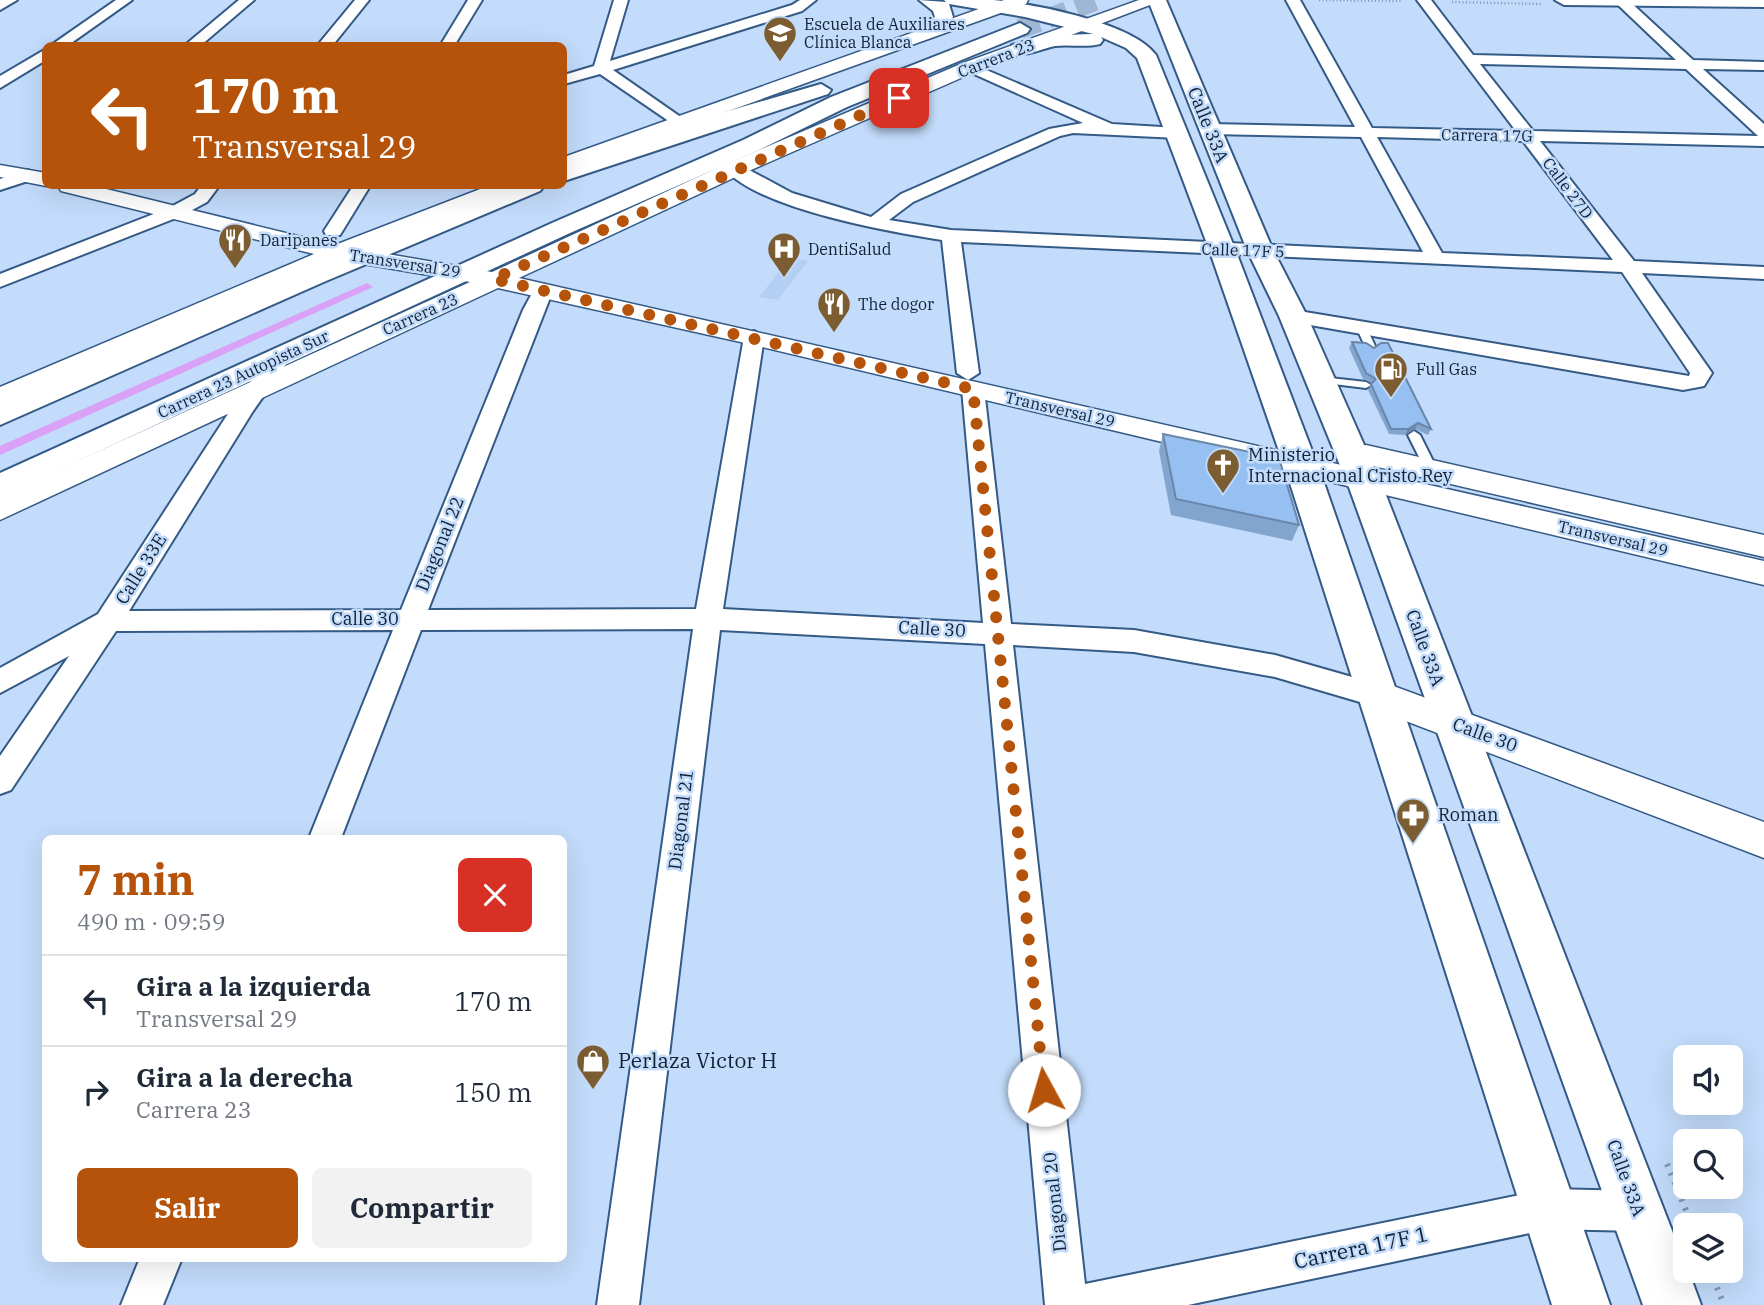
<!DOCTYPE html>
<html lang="es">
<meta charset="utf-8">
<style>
body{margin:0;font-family:"IBM Plex Serif",serif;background:#f2f2f3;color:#1f2937;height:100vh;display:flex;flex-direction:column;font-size:26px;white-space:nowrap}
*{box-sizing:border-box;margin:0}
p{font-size:23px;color:#747a83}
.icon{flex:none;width:38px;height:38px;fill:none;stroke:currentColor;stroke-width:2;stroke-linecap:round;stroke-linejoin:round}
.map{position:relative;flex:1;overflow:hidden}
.side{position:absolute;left:42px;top:835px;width:525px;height:427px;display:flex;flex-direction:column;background:#fff;border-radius:10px;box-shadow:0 7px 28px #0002}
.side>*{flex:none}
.hud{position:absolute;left:42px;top:42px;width:525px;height:147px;border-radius:10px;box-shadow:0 7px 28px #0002;background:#b45309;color:#fff;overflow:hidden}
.controls{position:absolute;left:1673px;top:1045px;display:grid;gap:14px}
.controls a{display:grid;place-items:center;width:70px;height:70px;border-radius:10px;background:#fff;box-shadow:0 7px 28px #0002;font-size:35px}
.pin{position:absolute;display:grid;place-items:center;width:60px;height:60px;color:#fff;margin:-30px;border-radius:14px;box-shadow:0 4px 10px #0006}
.me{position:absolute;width:77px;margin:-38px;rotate:354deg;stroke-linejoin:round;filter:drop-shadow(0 0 5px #0008)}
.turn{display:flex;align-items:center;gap:24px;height:147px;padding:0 35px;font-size:32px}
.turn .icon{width:91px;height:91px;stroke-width:2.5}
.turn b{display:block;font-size:49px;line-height:60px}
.round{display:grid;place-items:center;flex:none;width:74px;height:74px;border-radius:10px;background:#f2f2f3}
.head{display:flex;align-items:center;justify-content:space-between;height:119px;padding:0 35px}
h1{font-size:42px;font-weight:800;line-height:52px;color:#b45309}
.primary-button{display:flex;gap:14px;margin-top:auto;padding:14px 35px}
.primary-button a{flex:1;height:80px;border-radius:10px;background:#b45309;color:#fff;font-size:28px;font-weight:800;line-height:80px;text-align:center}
.primary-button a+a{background:#f2f2f3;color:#1f2937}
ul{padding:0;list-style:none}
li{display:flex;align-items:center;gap:21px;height:91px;padding:0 35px;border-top:2px solid #e0e1e3}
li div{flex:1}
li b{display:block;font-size:26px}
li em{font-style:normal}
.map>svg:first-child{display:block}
.built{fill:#b3cff1}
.water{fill:#daa2f7}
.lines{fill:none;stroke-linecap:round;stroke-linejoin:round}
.primary-tunnel{stroke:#a0b7d3;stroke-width:20;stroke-dasharray:20 10;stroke-linecap:butt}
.service-casing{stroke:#345a86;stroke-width:4}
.minor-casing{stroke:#345a86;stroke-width:4}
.tertiary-casing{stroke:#345a86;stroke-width:3}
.secondary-casing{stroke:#345a86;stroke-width:4}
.primary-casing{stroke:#345a86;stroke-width:4}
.path-far1{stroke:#8298b2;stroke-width:2.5;stroke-dasharray:1 2.5;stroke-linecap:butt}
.path{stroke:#8298b2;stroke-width:6;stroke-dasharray:2.5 7;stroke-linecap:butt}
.service{fill:#fff;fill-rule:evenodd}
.minor{fill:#fff;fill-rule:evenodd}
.tertiary{fill:#fff;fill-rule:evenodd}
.secondary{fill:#fff;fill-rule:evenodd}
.primary{fill:#fff;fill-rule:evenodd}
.wall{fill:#82a5d0}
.shaded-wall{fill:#6a86a9}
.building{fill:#97c0f2;stroke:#6a86a9;stroke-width:2}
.route{stroke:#b45309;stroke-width:12;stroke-dasharray:0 21.6}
.labels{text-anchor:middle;stroke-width:5;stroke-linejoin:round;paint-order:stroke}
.far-poi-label{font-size:16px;fill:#122235;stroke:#c3dcfb;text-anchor:start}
.far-street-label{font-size:16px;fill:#122235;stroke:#c3dcfb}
.street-label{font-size:18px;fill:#122235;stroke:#c3dcfb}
.poi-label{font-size:18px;fill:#122235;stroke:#c3dcfb;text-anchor:start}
.near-poi-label{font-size:21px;fill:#122235;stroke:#c3dcfb;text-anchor:start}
.near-street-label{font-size:21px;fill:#122235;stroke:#c3dcfb}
</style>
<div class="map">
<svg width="1764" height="1305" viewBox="0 0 1764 1305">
<rect width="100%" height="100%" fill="#c3dcfb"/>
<polygon class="built" points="790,258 808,261 778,300 759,297"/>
<polygon class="water" points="367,283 373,287 0,455 0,446"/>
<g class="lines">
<polyline class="primary-tunnel" points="1020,29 1097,0"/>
<g class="service-casing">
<g id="service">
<polygon points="1362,326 1367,329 1376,348 1375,350 1371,351 1366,348 1357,329"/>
<polygon points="1321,377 1366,382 1371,385 1366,388 1317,382 1316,380"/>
<polygon points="1414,431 1420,435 1437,469 1435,472 1427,472 1425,469 1408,435"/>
</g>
</g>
<g class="minor-casing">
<g id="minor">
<polygon points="0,0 17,0 0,10"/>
<polygon points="116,0 132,0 67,46 50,46"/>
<polygon points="239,0 254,0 200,46 184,46"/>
<polygon points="355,0 369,0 332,46 317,46"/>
<polygon points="468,0 482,0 454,46 440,46"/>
<polygon points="614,0 628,0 610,61 792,5 800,0 816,0 802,11 613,70 682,118 684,121 676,126 600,74 564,84 564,75 594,66"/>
<path d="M1286 0H1300L1372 128 1516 131 1417 0H1431L1473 55 1676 60 1614 1 1628 0 1693 60 1764 62V70L1703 69 1764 124V146L1540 141 1634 261 1764 267V279L1642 273 1712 373 1704 386 1683 390 1293 322 1283 316 1293 310 1689 376 1690 373 1622 272 961 242 979 373 968 380 957 373 942 240C891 232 759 209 725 169L734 164 740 165 792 193 871 217 901 194 1049 129 1083 123 965 70V64L970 63 1112 124 1178 128 1186 133 1178 138 1073 133 1060 136 913 202 889 220 951 230 1423 252 1361 137 1210 134 1202 129 1210 124 1355 127ZM1480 64 1686 69 1758 136 1533 131ZM1377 137 1523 141 1613 260 1442 253Z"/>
<polygon points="46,49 46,60 0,88 0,76"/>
<polygon points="28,170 37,175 34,179 0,190 0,179"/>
<polygon points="201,186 219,186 207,202 181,216 0,287 0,274 169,208 195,194"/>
<polygon points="353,186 370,186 340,235 326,235 324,231"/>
<polygon points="543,284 553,290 428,610 696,609 744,337 754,331 764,337 723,609 983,623 962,389 973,382 984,389 1011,624 1134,630 1275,655 1387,687 1391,695 1387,703 1377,707 1275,677 1134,652 1013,645 1085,1284 1549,1189 1638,1191 1652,1197 1658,1211 1652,1225 1638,1231 1549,1229 1188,1305 1045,1305 985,644 720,630 639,1305 597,1305 693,629 421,630 341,838 309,838 393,630 116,631 11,790 0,794 0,756 69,656 0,693 0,668 98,614 235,403 272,352 288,352 291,357 253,411 129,611 401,610 523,310 536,286"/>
<polygon points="140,1258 182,1258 163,1305 121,1305"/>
</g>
</g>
<g class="tertiary-casing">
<g id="tertiary">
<polygon points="1004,0 1028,0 1026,4 564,170 564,157"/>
<polygon points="1139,0 1163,0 977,71 742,174 519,278 1764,561 1764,585 754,345 498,288 0,520 0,496 470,282 340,260 0,406 0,387 314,254 61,191 58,186 94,186 335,245 488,186 517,186 514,191 364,250 492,272 726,164 963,63"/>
<polygon points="0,165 46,173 46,186 50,186 46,186 0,177"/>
<polygon points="1366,445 1764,535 1764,557 1356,462 1351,455 1356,448"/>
<polygon points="1377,680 1764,822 1764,858 1364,705 1359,695 1364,685"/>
</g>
</g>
<g class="secondary-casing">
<g id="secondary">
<path d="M919 0 946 2 944 0C960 0 977 0 993 0 1033 4 1132 22 1156 55L1235 249 1322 477 1610 1305H1552L1288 477 1209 249 1137 58 1126 48 1101 37 1103 40 1100 44C1085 48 1070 44 1055 46 1041 49 1026 57 1012 53L1009 49 1012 45C1040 38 1064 34 1093 34L1025 17 949 4 953 17C946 30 933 42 917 38L914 34 935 17 933 11Z"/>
<polygon points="1148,0 1166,0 1273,250 1307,316 1384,490 1685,1264 1685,1270 1688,1270 1701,1305 1643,1305 1350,490 1279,316 1247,250"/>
<polygon points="1555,0 1764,0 1764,7 1564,5"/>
</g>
</g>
<g class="primary-casing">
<g id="primary">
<polygon points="1020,23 1030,29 1027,33 847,107 759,150 570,233 0,497 0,473 552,223 743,140 831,97"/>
<polygon points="821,84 831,90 828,94 564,181 564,166 704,118"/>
<polygon points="512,186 544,186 540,191 326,281 0,425 0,403 308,269"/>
</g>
</g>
<g class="path-far1">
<polyline points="1319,0 1401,1"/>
<polyline points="1452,2 1541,4"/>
</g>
<g class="path">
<polyline points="1667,1164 1692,1225"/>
<polyline points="1710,1270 1724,1305"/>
</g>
<use href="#service" class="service"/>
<use href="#minor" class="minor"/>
<use href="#tertiary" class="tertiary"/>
<use href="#secondary" class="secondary"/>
<use href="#primary" class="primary"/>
</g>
<g class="wall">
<polygon points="1352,342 1431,429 1428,435 1415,429 1405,435 1389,434 1368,390 1372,383 1363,379 1349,348"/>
<polygon points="1163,434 1299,525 1292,541 1171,515 1159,451"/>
</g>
<polygon class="shaded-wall" points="1418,423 1415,429 1405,435 1408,429"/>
<g class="building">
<polygon points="1352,342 1366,343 1374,348 1381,343 1388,343 1431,429 1418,423 1408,429 1391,429 1371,384 1376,379 1366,373"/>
<polygon points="1163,434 1279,458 1299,525 1176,499"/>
</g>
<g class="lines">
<polyline class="route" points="899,98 493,279 973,389 1044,1090"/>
</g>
<defs>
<g id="school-pin" transform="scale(1.75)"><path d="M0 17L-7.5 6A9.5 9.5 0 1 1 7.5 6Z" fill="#7c5d32" stroke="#c3dcfb"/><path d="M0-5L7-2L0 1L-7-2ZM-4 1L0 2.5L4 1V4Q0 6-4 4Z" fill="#fff"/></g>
<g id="restaurant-pin" transform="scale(1.75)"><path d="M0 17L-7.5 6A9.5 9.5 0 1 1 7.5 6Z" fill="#7c5d32" stroke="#c3dcfb"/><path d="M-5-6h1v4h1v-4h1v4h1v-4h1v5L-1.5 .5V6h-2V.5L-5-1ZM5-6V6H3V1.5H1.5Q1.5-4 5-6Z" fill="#fff"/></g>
<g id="hospital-pin" transform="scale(1.75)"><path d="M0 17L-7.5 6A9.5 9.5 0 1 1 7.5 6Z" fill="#7c5d32" stroke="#c3dcfb"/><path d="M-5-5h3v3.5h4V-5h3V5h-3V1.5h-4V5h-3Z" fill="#fff"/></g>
<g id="fuel-pin" transform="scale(1.75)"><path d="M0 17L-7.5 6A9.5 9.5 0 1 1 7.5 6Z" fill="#7c5d32" stroke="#c3dcfb"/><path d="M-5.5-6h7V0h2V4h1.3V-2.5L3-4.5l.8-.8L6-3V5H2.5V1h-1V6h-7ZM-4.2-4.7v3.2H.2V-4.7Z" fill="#fff"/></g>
<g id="church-pin" transform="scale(1.75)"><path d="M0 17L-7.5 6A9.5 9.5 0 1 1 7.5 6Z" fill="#7c5d32" stroke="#c3dcfb"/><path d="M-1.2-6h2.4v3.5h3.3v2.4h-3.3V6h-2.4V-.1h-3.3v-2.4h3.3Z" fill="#fff"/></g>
<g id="pharmacy-pin" transform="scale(1.75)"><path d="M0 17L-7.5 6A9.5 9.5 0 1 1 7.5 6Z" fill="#7c5d32" stroke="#c3dcfb"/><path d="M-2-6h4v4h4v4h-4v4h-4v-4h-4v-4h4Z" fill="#fff"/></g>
<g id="shop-pin" transform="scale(1.75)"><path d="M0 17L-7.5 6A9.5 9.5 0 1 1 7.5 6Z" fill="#7c5d32" stroke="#c3dcfb"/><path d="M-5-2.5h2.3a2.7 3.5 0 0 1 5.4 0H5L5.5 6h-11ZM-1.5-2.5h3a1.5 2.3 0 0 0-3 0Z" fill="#fff"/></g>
</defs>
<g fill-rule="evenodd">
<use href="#school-pin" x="780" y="33"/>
<use href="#restaurant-pin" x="235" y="240"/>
<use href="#hospital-pin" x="784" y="249"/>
<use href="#restaurant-pin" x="834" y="304"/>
<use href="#fuel-pin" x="1391" y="369"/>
<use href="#church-pin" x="1223" y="465"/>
<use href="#pharmacy-pin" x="1413" y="815"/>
<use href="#shop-pin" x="593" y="1061"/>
</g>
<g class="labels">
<g class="far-poi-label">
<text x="804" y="30">Escuela de Auxiliares<tspan x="804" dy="18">Clínica Blanca</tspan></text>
<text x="260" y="246">Daripanes</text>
<text x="808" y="255">DentiSalud</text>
<text x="858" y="310">The dogor</text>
<text x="1416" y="375">Full Gas</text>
</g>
<g class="far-street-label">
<text transform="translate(996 58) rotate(-21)" y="6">Carrera 23</text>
<text transform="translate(1487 135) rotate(1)" y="6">Carrera 17G</text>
<text transform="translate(1568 188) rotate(53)" y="6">Calle 27D</text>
<text transform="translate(1243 250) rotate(2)" y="6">Calle 17F 5</text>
<text transform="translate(405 263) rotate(9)" y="6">Transversal 29</text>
<text transform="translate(420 314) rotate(-24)" y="6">Carrera 23</text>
<text transform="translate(243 374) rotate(-25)" y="6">Carrera 23 Autopista Sur</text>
<text transform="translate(1060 409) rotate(13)" y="6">Transversal 29</text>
<text transform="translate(1613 538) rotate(13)" y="6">Transversal 29</text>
</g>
<g class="street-label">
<text transform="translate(1208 125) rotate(68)" y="6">Calle 33A</text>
<text transform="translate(440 544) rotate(-68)" y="6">Diagonal 22</text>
<text transform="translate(141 569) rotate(-58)" y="6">Calle 33E</text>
<text x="365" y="625">Calle 30</text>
<text transform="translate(932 629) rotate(3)" y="6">Calle 30</text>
<text transform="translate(1425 648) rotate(70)" y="6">Calle 33A</text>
<text transform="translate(1485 735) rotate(20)" y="6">Calle 30</text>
<text transform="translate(681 820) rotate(-83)" y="6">Diagonal 21</text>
<text transform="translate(1626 1178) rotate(70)" y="6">Calle 33A</text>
<text transform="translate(1055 1202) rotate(-96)" y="6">Diagonal 20</text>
</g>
<g class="poi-label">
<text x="1248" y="461">Ministerio<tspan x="1248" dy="21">Internacional Cristo Rey</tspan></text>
<text x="1438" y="821">Roman</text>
</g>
<g class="near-poi-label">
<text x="618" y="1068">Perlaza Victor H</text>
</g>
<g class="near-street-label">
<text transform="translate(1361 1248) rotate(-12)" y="7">Carrera 17F 1</text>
</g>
</g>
</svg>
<div class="controls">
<a><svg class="icon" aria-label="sound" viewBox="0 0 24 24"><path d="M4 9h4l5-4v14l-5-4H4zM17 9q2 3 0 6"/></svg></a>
<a><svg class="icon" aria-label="search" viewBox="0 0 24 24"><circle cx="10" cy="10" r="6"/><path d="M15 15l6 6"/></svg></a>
<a><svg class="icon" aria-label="layers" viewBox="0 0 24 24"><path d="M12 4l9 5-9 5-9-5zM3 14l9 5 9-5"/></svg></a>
</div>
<div class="pin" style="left:899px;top:98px;background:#d93025"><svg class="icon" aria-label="arrive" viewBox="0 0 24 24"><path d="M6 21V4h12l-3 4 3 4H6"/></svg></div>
<svg class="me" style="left:1044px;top:1090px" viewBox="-20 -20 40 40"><circle r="19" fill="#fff"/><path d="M0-13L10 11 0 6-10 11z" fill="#b45309"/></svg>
<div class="hud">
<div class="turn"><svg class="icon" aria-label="left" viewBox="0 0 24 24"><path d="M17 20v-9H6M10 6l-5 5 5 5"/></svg><div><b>170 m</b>Transversal 29</div></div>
</div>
<section class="side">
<div class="head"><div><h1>7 min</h1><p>490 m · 09:59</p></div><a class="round" style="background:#d93025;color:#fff"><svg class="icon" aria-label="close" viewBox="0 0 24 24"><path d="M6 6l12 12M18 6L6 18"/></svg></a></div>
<ul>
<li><svg class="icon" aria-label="left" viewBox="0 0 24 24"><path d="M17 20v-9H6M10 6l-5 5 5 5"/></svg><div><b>Gira a la izquierda</b><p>Transversal 29</p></div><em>170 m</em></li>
<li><svg class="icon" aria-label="right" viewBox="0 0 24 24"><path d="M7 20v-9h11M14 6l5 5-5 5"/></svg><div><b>Gira a la derecha</b><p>Carrera 23</p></div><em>150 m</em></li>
</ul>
<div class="primary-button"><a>Salir</a><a>Compartir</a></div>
</section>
</div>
